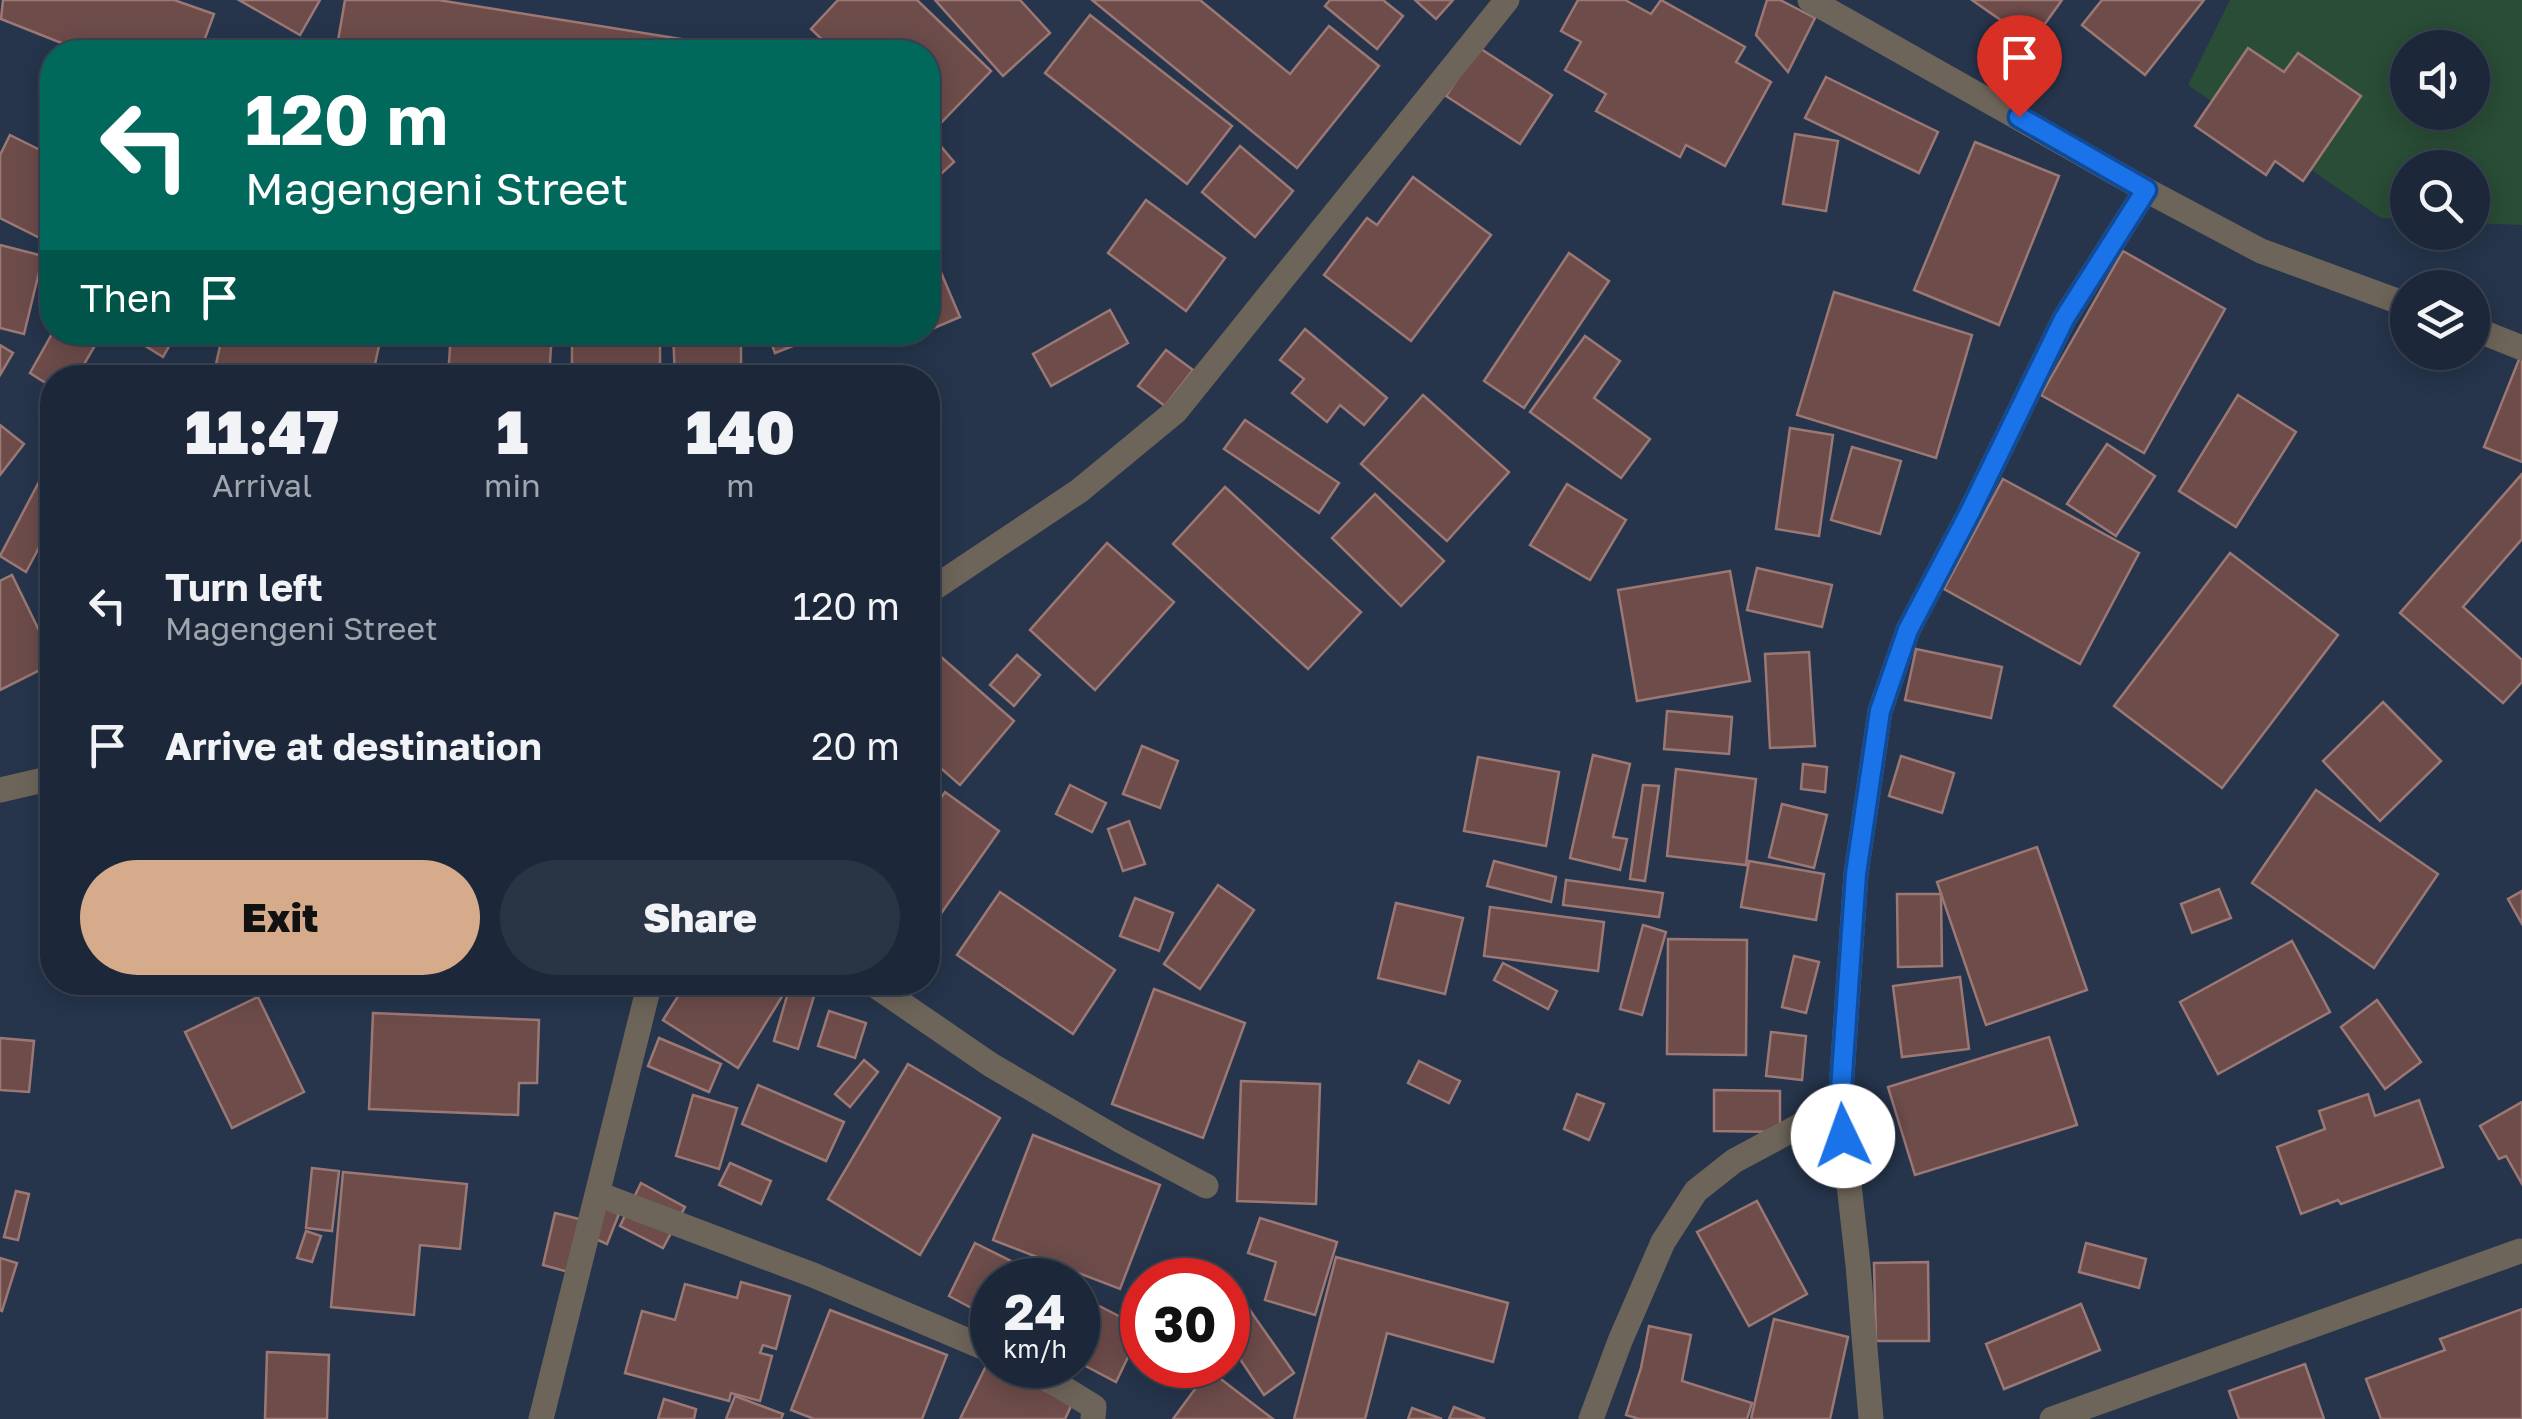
<!DOCTYPE html>
<style>
body{margin:0;font-family:"Golos Text",sans-serif;background:#293444;color:#f1f3f6;height:100vh;display:flex;flex-direction:column;font-size:38px;white-space:nowrap}
*{box-sizing:border-box;margin:0}
p{font-size:32px;color:#a0a6ae}
.icon{flex:none;width:55px;height:55px;fill:none;stroke:currentColor;stroke-width:2;stroke-linecap:round;stroke-linejoin:round}
.map{position:relative;flex:1;overflow:hidden}
.sheet{position:absolute;left:40px;top:365px;width:900px;height:630px;display:flex;flex-direction:column;background:#1c2839;border-radius:40px;box-shadow:0 5px 25px #0003,0 0 0 2px #3a4453}
.sheet>*{flex:none}
.banner{position:absolute;left:40px;top:40px;width:900px;height:305px;border-radius:40px;box-shadow:0 5px 25px #0003,0 0 0 2px #3a4453;background:#00695c;color:#fff;overflow:hidden}
.buttons{position:absolute;left:2390px;top:30px;display:grid;gap:20px}
.buttons a{display:grid;place-items:center;width:100px;height:100px;border-radius:50%;background:#1c2839;box-shadow:0 5px 25px #0003,0 0 0 2px #3a4453;font-size:50px}
.speed{position:absolute;left:970px;top:1258px;display:flex;gap:20px;font-size:50px;font-weight:700;text-align:center}
.speed>*{display:grid;place-content:center;width:130px;height:130px;border-radius:50%;background:#1c2839;box-shadow:0 5px 25px #0003,0 0 0 2px #3a4453;line-height:1}
.speed small{font-size:25px;font-weight:400}
.speed .limit{border:15px solid #d22;background:#fff;color:#111}
.pin{position:absolute;display:grid;place-items:center;width:85px;height:85px;color:#fff;margin:-102px -42px;border-radius:50% 50% 50% 0;rotate:-45deg;box-shadow:0 0 10px #0007}
.pin .icon{rotate:45deg}
.me{position:absolute;width:110px;margin:-55px;rotate:357deg;stroke-linejoin:round;filter:drop-shadow(0 0 8px #0008)}
.turn{display:flex;align-items:center;gap:35px;height:210px;padding:0 40px;font-size:45px}
.turn .icon{width:130px;height:130px;stroke-width:2.5}
.turn b{display:block;font-size:70px;line-height:85px}
.then{display:flex;align-items:center;height:95px;padding:0 40px;background:#0003;gap:20px;font-size:38px}
.eta{display:flex;justify-content:space-evenly;align-items:center;height:170px;text-align:center}
.eta b{font-size:60px;font-weight:800;line-height:70px}
.primary-button{display:flex;gap:20px;margin-top:auto;padding:20px 40px}
.primary-button a{flex:1;height:115px;border-radius:60px;background:#d6ab8b;color:#111;font-size:40px;font-weight:800;line-height:115px;text-align:center}
.primary-button a+a{background:#293444;color:#f1f3f6}
ul{padding:0;list-style:none}
li{display:flex;align-items:center;gap:30px;height:140px;padding:0 40px}
li div{flex:1}
li b{display:block;font-size:38px}
li em{font-style:normal}
.map>svg:first-child{display:block}
.green{fill:#294d36;fill-rule:evenodd}
.building{fill:#6d4c4a;stroke:#9c7875;stroke-width:2.5}
.lines{fill:none;stroke-linecap:round;stroke-linejoin:round}
.street{stroke:#6e655a;stroke-width:25}
.route-casing{stroke:#114b97;stroke-width:25}
.route{stroke:#1a73e8;stroke-width:18}
</style>
<div class="map">
<svg width="2522" height="1419" viewBox="0 0 2522 1419">
<rect width="100%" height="100%" fill="#26354c"/>
<path class="green" d="M2230 0H2522V225L2473 223 2472 168H2408L2407 219 2381 218 2188 85ZM2408 48H2472V112H2408Z"/>
<g class="building">
<polygon points="3,0 174,0 214,14 200,52 84,52 1,19"/>
<polygon points="239,0 320,0 300,35"/>
<polygon points="345,0 438,0 762,52 336,52"/>
<polygon points="838,0 917,0 991,71 937,127 928,118 928,52 835,52 811,29"/>
<polygon points="935,0 1020,0 1050,33 1003,76"/>
<polygon points="1092,0 1200,0 1290,74 1329,26 1379,66 1297,168"/>
<polygon points="1330,0 1383,0 1403,16 1377,49 1325,6"/>
<polygon points="1415,0 1453,0 1436,19"/>
<polygon points="1578,0 1625,0 1651,14 1661,0 1745,47 1736,62 1771,82 1725,166 1686,145 1680,157 1596,111 1606,94 1565,70 1581,42 1561,31"/>
<polygon points="1767,0 1780,0 1815,18 1788,72 1756,35"/>
<polygon points="1972,0 2062,0 2032,42"/>
<polygon points="2102,0 2204,0 2145,75 2082,25"/>
<polygon points="1090,15 1232,126 1187,184 1045,73"/>
<polygon points="1478,47 1552,95 1520,144 1446,96"/>
<polygon points="2248,48 2284,72 2298,53 2361,96 2303,181 2275,161 2266,175 2195,126"/>
<polygon points="1826,77 1938,132 1919,173 1805,118"/>
<polygon points="928,131 954,162 928,186"/>
<polygon points="1795,134 1838,141 1826,211 1783,204"/>
<polygon points="10,135 52,156 52,244 0,218 0,155"/>
<polygon points="1975,142 2059,176 1999,325 1914,290"/>
<polygon points="1240,146 1293,191 1255,237 1202,192"/>
<polygon points="1413,177 1491,235 1411,341 1324,275 1367,218 1377,225"/>
<polygon points="1146,200 1225,258 1186,311 1108,253"/>
<polygon points="928,242 960,317 934,328 928,313"/>
<polygon points="0,245 43,256 24,334 0,328"/>
<polygon points="2123,251 2225,309 2144,453 2041,395"/>
<polygon points="1569,253 1609,281 1524,408 1484,381"/>
<polygon points="1834,292 1972,335 1936,458 1797,415"/>
<polygon points="1110,310 1128,343 1051,386 1033,354"/>
<polygon points="1305,329 1387,398 1364,425 1340,405 1327,422 1292,393 1304,379 1280,360"/>
<polygon points="53,332 92,332 100,337 76,378 52,378 52,387 30,373"/>
<polygon points="123,332 177,332 163,357"/>
<polygon points="223,332 382,332 372,378 213,378"/>
<polygon points="451,332 552,332 549,378 448,378"/>
<rect x="572" y="332" width="88" height="46"/>
<polygon points="673,332 741,332 741,378 675,378"/>
<polygon points="767,332 828,332 775,353"/>
<polygon points="1585,336 1620,361 1594,398 1650,439 1621,478 1530,412"/>
<polygon points="0,345 13,353 0,375"/>
<polygon points="1166,350 1193,370 1165,406 1138,386"/>
<polygon points="2522,352 2522,462 2484,447"/>
<polygon points="1423,395 1509,472 1447,541 1361,464"/>
<polygon points="2238,395 2296,432 2236,527 2179,491"/>
<polygon points="1245,420 1339,483 1319,513 1224,449"/>
<polygon points="0,425 24,444 0,475"/>
<polygon points="1790,428 1833,435 1819,536 1776,529"/>
<polygon points="2107,444 2155,476 2116,536 2067,504"/>
<polygon points="1852,447 1901,461 1880,534 1831,520"/>
<polygon points="52,457 52,523 26,572 0,556"/>
<polygon points="2522,474 2522,539 2463,607 2522,660 2522,682 2503,703 2400,613"/>
<polygon points="2003,479 2139,553 2080,664 1944,589"/>
<polygon points="1567,484 1626,520 1590,580 1530,545"/>
<polygon points="1225,487 1361,612 1308,669 1173,544"/>
<polygon points="1375,494 1444,561 1401,606 1332,538"/>
<polygon points="1107,543 1174,602 1095,690 1030,630"/>
<polygon points="2230,553 2338,635 2222,788 2114,706"/>
<polygon points="1757,568 1832,585 1822,627 1747,610"/>
<polygon points="1730,571 1750,681 1637,701 1618,590"/>
<polygon points="12,575 52,657 52,664 0,690 0,581"/>
<polygon points="1916,649 2002,667 1991,718 1905,700"/>
<polygon points="1809,652 1815,746 1770,748 1765,654"/>
<polygon points="1017,655 1040,675 1014,706 990,685"/>
<polygon points="940,656 1014,721 960,785 928,757 928,671"/>
<polygon points="2383,702 2441,761 2380,821 2323,761"/>
<polygon points="1667,711 1732,717 1729,754 1664,749"/>
<polygon points="1142,746 1178,761 1160,808 1123,794"/>
<polygon points="1593,755 1630,764 1613,837 1627,839 1620,870 1570,858"/>
<polygon points="1901,756 1954,773 1942,813 1889,796"/>
<polygon points="1478,757 1559,772 1546,846 1464,831"/>
<polygon points="1803,764 1827,767 1825,792 1801,789"/>
<polygon points="1676,769 1756,779 1746,865 1667,856"/>
<polygon points="1070,785 1106,803 1092,832 1056,814"/>
<polygon points="1643,785 1659,786 1645,881 1630,879"/>
<polygon points="2316,790 2438,874 2374,968 2252,883"/>
<polygon points="945,792 999,831 928,932 928,817"/>
<polygon points="1782,804 1827,815 1814,868 1769,857"/>
<polygon points="1129,821 1145,864 1123,871 1108,829"/>
<polygon points="2037,847 2087,990 1986,1025 1937,882"/>
<polygon points="1494,861 1556,877 1551,902 1487,886"/>
<polygon points="1749,861 1824,874 1816,920 1741,907"/>
<polygon points="1566,880 1663,893 1659,917 1563,905"/>
<polygon points="1218,885 1254,910 1200,989 1164,964"/>
<polygon points="2219,889 2231,918 2192,933 2181,904"/>
<polygon points="2522,891 2522,924 2508,899"/>
<polygon points="1000,892 1115,970 1073,1034 957,955"/>
<polygon points="1897,894 1941,894 1942,966 1898,967"/>
<polygon points="1135,898 1173,913 1159,951 1120,936"/>
<polygon points="1396,903 1463,918 1445,994 1378,978"/>
<polygon points="1490,907 1604,922 1598,971 1484,956"/>
<polygon points="1643,925 1666,932 1642,1015 1620,1009"/>
<polygon points="1668,939 1747,940 1746,1055 1667,1054"/>
<polygon points="2292,941 2330,1012 2218,1074 2180,1002"/>
<polygon points="1794,956 1819,962 1806,1013 1782,1007"/>
<polygon points="1503,963 1557,991 1548,1009 1494,980"/>
<polygon points="1960,977 1969,1049 1902,1057 1893,986"/>
<polygon points="687,982 791,982 738,1068 663,1020"/>
<polygon points="789,989 814,996 798,1049 774,1041"/>
<polygon points="1154,989 1245,1023 1203,1138 1112,1104"/>
<polygon points="258,997 304,1092 232,1128 185,1032"/>
<polygon points="2377,1000 2421,1062 2385,1089 2341,1027"/>
<polygon points="829,1011 866,1023 855,1058 818,1046"/>
<polygon points="373,1013 539,1020 537,1083 519,1083 518,1115 369,1109"/>
<polygon points="1771,1032 1806,1036 1802,1080 1766,1076"/>
<polygon points="2049,1037 2077,1125 1915,1175 1888,1087"/>
<polygon points="0,1038 34,1041 29,1092 0,1090"/>
<polygon points="659,1038 721,1064 709,1092 648,1066"/>
<polygon points="864,1060 878,1072 850,1107 835,1094"/>
<polygon points="1419,1061 1460,1081 1449,1103 1408,1083"/>
<polygon points="908,1064 1000,1118 920,1255 828,1199"/>
<polygon points="1241,1081 1320,1084 1316,1204 1237,1201"/>
<polygon points="758,1085 844,1122 826,1161 742,1124"/>
<polygon points="1714,1090 1780,1091 1780,1132 1714,1131"/>
<polygon points="1577,1094 1604,1104 1589,1140 1564,1129"/>
<polygon points="2368,1094 2375,1116 2419,1100 2443,1167 2341,1204 2338,1200 2301,1214 2277,1147 2325,1129 2319,1111"/>
<polygon points="693,1095 737,1108 719,1169 676,1156"/>
<polygon points="2522,1102 2522,1184 2506,1156 2499,1159 2480,1126"/>
<polygon points="1033,1135 1160,1185 1120,1289 993,1240"/>
<polygon points="730,1163 771,1181 761,1204 719,1185"/>
<polygon points="312,1168 339,1171 332,1231 306,1228"/>
<polygon points="343,1172 467,1184 460,1249 420,1245 414,1315 331,1307"/>
<polygon points="641,1183 685,1207 663,1248 620,1226"/>
<polygon points="16,1191 29,1194 18,1240 4,1237"/>
<polygon points="1757,1201 1807,1294 1749,1326 1697,1232"/>
<polygon points="604,1208 619,1214 607,1244 591,1237"/>
<polygon points="555,1213 583,1220 572,1273 543,1265"/>
<polygon points="1260,1218 1337,1242 1315,1315 1265,1300 1276,1262 1248,1253"/>
<polygon points="306,1231 321,1236 312,1262 297,1258"/>
<polygon points="975,1243 1049,1280 992,1280 992,1319 949,1296"/>
<polygon points="2086,1243 2146,1259 2139,1288 2079,1272"/>
<polygon points="1336,1257 1508,1303 1493,1362 1387,1333 1365,1419 1294,1419"/>
<polygon points="0,1258 17,1263 2,1311 0,1310"/>
<polygon points="1928,1262 1929,1341 1876,1341 1874,1263"/>
<polygon points="741,1282 790,1296 776,1349 763,1345 760,1353 772,1356 760,1401 731,1393 729,1401 625,1373 642,1311 675,1320 685,1284 737,1298"/>
<polygon points="1078,1295 1142,1328 1116,1382 1078,1362"/>
<polygon points="2081,1304 2100,1350 2004,1389 1986,1344"/>
<polygon points="1247,1306 1294,1373 1264,1395 1228,1341 1228,1319"/>
<polygon points="2522,1309 2522,1419 2381,1419 2366,1379 2445,1350 2440,1339"/>
<polygon points="830,1310 947,1355 922,1419 814,1419 791,1410"/>
<polygon points="1774,1319 1848,1337 1830,1419 1751,1419"/>
<polygon points="1649,1326 1691,1335 1682,1381 1752,1403 1747,1419 1639,1419 1626,1415 1641,1368"/>
<polygon points="267,1352 329,1355 327,1419 265,1419"/>
<polygon points="988,1362 1072,1404 1065,1419 960,1419"/>
<polygon points="2305,1364 2324,1419 2239,1419 2229,1391"/>
<polygon points="1209,1370 1273,1419 1173,1419"/>
<polygon points="735,1396 783,1414 781,1419 726,1419"/>
<polygon points="664,1399 696,1409 694,1419 658,1419"/>
<polygon points="1454,1407 1485,1419 1449,1419"/>
<polygon points="1412,1408 1442,1419 1408,1419"/>
</g>
<g class="lines">
<g class="street">
<polyline points="1810,0 2146,190 2261,251 2408,305"/>
<polyline points="2472,328 2522,348"/>
<polyline points="928,592 1079,491 1176,411 1507,0"/>
<polyline points="0,790 52,778"/>
<polyline points="870,982 991,1065 1121,1141 1206,1186"/>
<polyline points="598,1194 813,1275 992,1351"/>
<polyline points="1026,1365 1094,1407 1093,1419"/>
<polyline points="541,1419 650,982"/>
<polyline points="1591,1419 1620,1341 1663,1242 1696,1191 1734,1161 1840,1104"/>
<polyline points="1871,1419 1858,1265 1840,1104 1856,874 1880,711 1908,630 1970,512 2064,319 2146,190"/>
<polyline points="2052,1419 2520,1251"/>
</g>
</g>
<g class="lines">
<g class="route-casing">
<polyline id="route" points="1843,1136 1840,1104 1856,874 1880,711 1908,630 1970,512 2064,319 2146,190 2019,117"/>
</g>
<use href="#route" class="route"/>
</g>
</svg>
<div class="buttons">
<a><svg class="icon" aria-label="sound" viewBox="0 0 24 24"><path d="M4 9h4l5-4v14l-5-4H4zM17 9q2 3 0 6"/></svg></a>
<a><svg class="icon" aria-label="search" viewBox="0 0 24 24"><circle cx="10" cy="10" r="6"/><path d="M15 15l6 6"/></svg></a>
<a><svg class="icon" aria-label="layers" viewBox="0 0 24 24"><path d="M12 4l9 5-9 5-9-5zM3 14l9 5 9-5"/></svg></a>
</div>
<div class="speed"><div>24<small>km/h</small></div><div class="limit">30</div></div>
<div class="pin" style="left:2019px;top:117px;background:#d93025"><svg class="icon" aria-label="arrive" viewBox="0 0 24 24"><path d="M6 21V4h12l-3 4 3 4H6"/></svg></div>
<svg class="me" style="left:1843px;top:1136px" viewBox="-20 -20 40 40"><circle r="19" fill="#fff"/><path d="M0-13L10 11 0 6-10 11z" fill="#1a73e8"/></svg>
<div class="banner">
<div class="turn"><svg class="icon" aria-label="left" viewBox="0 0 24 24"><path d="M17 20v-9H6M10 6l-5 5 5 5"/></svg><div><b>120 m</b>Magengeni Street</div></div>
<div class="then">Then<svg class="icon" aria-label="arrive" viewBox="0 0 24 24"><path d="M6 21V4h12l-3 4 3 4H6"/></svg></div>
</div>
<section class="sheet">
<div class="eta">
<div><b>11:47</b><p>Arrival</p></div>
<div><b>1</b><p>min</p></div>
<div><b>140</b><p>m</p></div>
</div>
<ul>
<li><svg class="icon" aria-label="left" viewBox="0 0 24 24"><path d="M17 20v-9H6M10 6l-5 5 5 5"/></svg><div><b>Turn left</b><p>Magengeni Street</p></div><em>120 m</em></li>
<li><svg class="icon" aria-label="arrive" viewBox="0 0 24 24"><path d="M6 21V4h12l-3 4 3 4H6"/></svg><div><b>Arrive at destination</b></div><em>20 m</em></li>
</ul>
<div class="primary-button"><a>Exit</a><a>Share</a></div>
</section>
</div>
